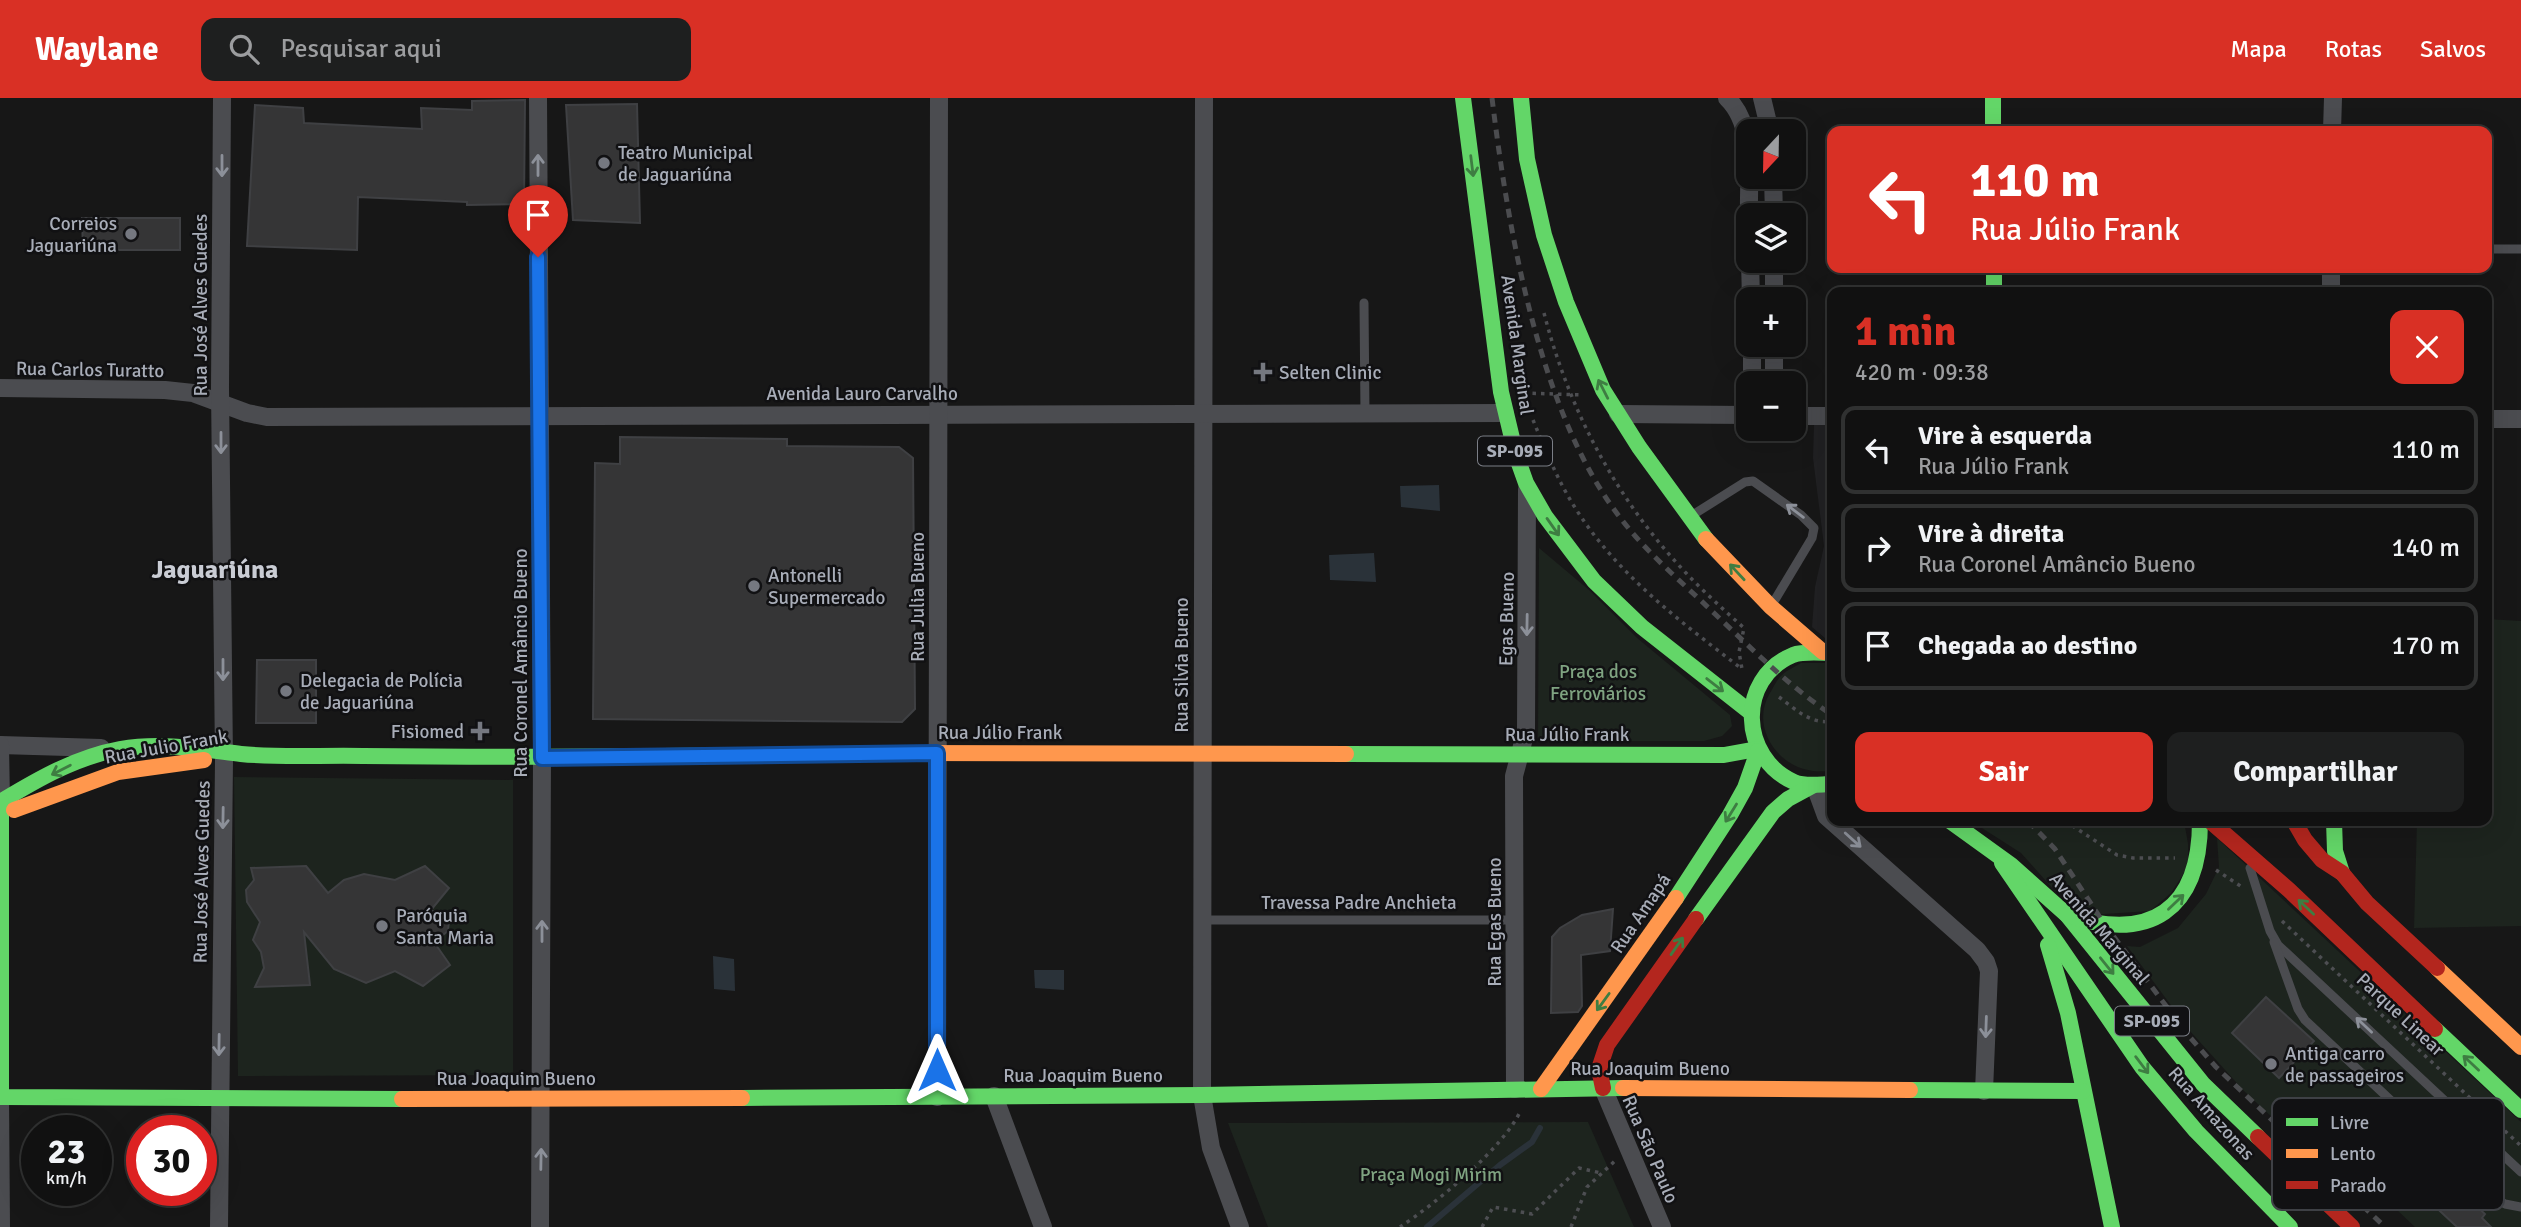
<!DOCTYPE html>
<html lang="pt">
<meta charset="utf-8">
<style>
body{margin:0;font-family:Signika,sans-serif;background:#1e1f1f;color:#f1f3f6;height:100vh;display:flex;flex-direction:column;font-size:26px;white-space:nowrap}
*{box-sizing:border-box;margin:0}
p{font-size:23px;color:#9c9d9f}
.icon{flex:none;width:38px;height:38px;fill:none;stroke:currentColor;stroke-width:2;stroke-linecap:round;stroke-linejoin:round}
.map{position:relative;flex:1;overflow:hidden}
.details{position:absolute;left:1827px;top:189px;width:665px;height:539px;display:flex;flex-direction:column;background:#111;border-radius:14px;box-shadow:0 7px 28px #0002,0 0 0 2px #303131}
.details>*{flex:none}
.banner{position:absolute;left:1827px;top:28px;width:665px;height:147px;border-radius:14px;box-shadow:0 7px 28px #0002,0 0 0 2px #303131;background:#d93025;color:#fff;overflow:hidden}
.needle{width:46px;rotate:202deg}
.fabs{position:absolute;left:1736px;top:21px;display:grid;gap:14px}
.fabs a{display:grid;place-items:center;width:70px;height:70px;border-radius:14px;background:#111;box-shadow:0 7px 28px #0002,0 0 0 2px #303131;font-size:35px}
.speed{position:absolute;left:21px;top:1017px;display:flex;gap:14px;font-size:35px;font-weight:700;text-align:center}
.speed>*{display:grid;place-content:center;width:91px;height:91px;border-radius:50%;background:#111;box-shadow:0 7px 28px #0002,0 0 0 2px #303131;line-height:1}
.speed small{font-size:18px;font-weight:400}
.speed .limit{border:10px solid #d22;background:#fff;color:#111}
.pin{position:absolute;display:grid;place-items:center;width:60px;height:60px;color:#fff;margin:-72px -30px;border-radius:50% 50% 50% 0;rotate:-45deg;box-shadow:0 0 7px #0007}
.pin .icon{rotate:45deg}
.me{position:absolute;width:77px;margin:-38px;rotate:0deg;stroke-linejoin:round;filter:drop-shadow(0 0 5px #0008)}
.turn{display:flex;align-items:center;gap:24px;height:147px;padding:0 28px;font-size:32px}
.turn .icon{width:91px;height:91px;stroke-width:2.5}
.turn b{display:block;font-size:49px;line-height:60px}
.round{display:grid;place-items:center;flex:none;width:74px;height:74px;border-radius:14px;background:#1e1f1f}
.head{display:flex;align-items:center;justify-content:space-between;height:119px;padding:0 28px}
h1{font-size:42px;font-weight:700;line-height:52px;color:#d93025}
.button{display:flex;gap:14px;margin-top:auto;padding:14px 28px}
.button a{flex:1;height:80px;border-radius:14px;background:#d93025;color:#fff;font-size:28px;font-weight:700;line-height:80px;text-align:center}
.button a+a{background:#1e1f1f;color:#f1f3f6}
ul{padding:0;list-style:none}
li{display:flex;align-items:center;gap:21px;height:88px;margin:0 14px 10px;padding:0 14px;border:4px solid #303131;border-radius:14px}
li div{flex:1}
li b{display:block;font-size:26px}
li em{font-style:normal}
header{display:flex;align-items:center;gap:42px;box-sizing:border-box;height:98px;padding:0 35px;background:#d93025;color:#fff}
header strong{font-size:33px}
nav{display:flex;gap:38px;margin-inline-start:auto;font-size:24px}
.search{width:490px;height:63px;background:#1e1f1f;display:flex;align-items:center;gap:18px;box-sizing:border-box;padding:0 24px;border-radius:14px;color:#9c9d9f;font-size:26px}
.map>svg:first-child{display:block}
.built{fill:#212123}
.green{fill:#1d241e}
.water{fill:#2a3239}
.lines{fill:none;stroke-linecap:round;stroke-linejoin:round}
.stream{stroke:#2a3239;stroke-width:6}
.building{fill:#353536;stroke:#3f4043;stroke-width:2}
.path{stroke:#4d4e52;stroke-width:3.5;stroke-dasharray:3.5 5;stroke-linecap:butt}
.lane{stroke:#4b4c50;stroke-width:9}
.street{stroke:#4b4c50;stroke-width:18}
.fast{stroke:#63d668;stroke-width:16}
.slow{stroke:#ff974d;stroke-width:16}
.jam{stroke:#b3261e;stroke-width:16}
.rail{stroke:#4b4c4f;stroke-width:5;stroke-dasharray:9 7;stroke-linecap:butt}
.oneway{stroke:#8c9099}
.oneway2{stroke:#3e7d42}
.route-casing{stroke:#114b97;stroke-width:18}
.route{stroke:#1a73e8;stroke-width:12}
.poi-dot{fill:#757880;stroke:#111113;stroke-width:2.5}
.labels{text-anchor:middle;stroke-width:5;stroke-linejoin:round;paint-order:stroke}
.shield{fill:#111113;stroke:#7b7e86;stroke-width:2}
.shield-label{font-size:18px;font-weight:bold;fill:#a8adb8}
.poi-label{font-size:19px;fill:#a8adb8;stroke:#111113;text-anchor:start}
.street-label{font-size:19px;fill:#a8adb8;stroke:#111113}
.park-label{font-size:19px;fill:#7fa381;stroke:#111113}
.district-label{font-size:26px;font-weight:bold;fill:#c9ccd4;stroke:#111113}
.key{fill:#111113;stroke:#3e4045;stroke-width:2}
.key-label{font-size:19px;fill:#a8adb8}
</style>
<header>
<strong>Waylane</strong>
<div class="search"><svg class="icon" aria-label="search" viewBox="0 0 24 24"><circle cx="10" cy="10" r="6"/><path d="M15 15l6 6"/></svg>Pesquisar aqui</div>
<nav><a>Mapa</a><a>Rotas</a><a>Salvos</a></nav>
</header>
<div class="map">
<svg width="2521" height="1129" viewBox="0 0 2521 1129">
<rect width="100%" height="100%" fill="#171717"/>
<polygon class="built" points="1814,327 1832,327 1832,546 1812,529 1815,489 1824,448 1813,360"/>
<g class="green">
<polygon points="1539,450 1589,492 1637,540 1730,617 1732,628 1722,638 1704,643 1538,643"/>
<polygon points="2487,521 2521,523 2521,828 2414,830 2417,723 2487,723"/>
<path d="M1801 565H1832V672L1830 673C1823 673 1814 674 1808 672 1774 665 1751 626 1770 595 1773 590 1777 581 1782 577 1787 572 1795 569 1801 565Z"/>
<polygon points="234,679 513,682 513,977 238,978"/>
<polygon points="1971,723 2184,723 2188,746 2188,769 2171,795 2150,813 2089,817 2054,792 2021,755"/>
<polygon points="2217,740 2521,1024 2521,1129 2415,1129 2322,1041 2305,1050 2244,993 2190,933 2127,848 2140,849 2178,830 2206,796 2219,769"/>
<polygon points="1588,1024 1634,1129 1268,1129 1228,1025"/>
</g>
<g class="water">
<polygon points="1439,387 1440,413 1401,409 1400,388"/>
<polygon points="1374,455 1376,484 1330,482 1329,457"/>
<polygon points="713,858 734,861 735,893 714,891"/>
<polygon points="1034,872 1064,872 1064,892 1035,890"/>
</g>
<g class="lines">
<polyline class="stream" points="1427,1129 1500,1067 1532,1044 1540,1030"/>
</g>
<g class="building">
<polygon points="525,2 524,106 467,107 467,104 358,99 357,152 247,148 255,7 303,10 304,25 422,31 421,10 472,12 472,3"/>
<polygon points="637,6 640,125 573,122 566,7"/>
<polygon points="82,120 180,120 180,152 83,152"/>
<polygon points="620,339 787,341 787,348 899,349 913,360 915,611 902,624 593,621 595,365 620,366"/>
<polygon points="257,562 316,562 316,625 256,625"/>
<polygon points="306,768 328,795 344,782 364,776 395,782 425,768 449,790 431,812 449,822 448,833 434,844 450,867 423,888 395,873 366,885 334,871 304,834 310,887 255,889 264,870 261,854 253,842 260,824 247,804 246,792 254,782 251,770"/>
<polygon points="1613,811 1610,853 1581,857 1582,908 1578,914 1551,915 1552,839 1560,830 1582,817"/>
<polygon points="2266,899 2314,943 2279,980 2232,935"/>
<polygon points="2369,1007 2485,1116 2482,1120 2491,1129 2457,1129 2349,1028"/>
</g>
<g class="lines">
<g class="path">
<path d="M1544 215C1569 312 1616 401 1686 475 1704 494 1724 512 1744 530L1739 554 1742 571"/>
<polyline points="1524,295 1583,297"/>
<path d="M1533 322C1545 351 1557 381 1574 408 1616 476 1681 524 1742 571"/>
<path d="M1779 599C1795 611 1811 627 1832 623"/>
<polyline points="2065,723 2117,757 2133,760 2175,760"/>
<polyline points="2216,772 2242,789"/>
<polyline points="2282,823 2521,1048"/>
<path d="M1400 1129C1436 1105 1503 1051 1521 1012"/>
<polyline points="1482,1129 1493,1109 1532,1116 1579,1070 1601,1075"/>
<polyline points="1571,1129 1587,1089 1616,1062"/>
</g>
<g class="lane">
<polyline points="2487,151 2521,151"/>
<polyline points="1364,205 1365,317"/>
<polyline points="1691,418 1745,384 1753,383 1801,417 1814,430 1812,440 1773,505"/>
<polyline points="2250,770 2270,833 2278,847 2521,1074"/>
<polyline points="1203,822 1515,822"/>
<polyline points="2274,844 2298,911 2305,922 2495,1100 2505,1106 2521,1109"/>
</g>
<g class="street">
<polyline points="538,0 542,660 540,1129"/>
<polyline points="1204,0 1202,997 1211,1050 1240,1129"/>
<path d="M1727 0C1756 28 1748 80 1749 117"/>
<polyline points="1762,0 1770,33"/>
<polyline points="2332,33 2333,0"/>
<polyline points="1773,79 1774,117"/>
<polyline points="1750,163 1751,201"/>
<polyline points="1774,163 1774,201"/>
<polyline points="2331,194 2331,170"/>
<polyline points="1752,247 1752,285"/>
<polyline points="1774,247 1774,285"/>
<polyline points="0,290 165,292 193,295 247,315 267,319 1505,315"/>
<polyline points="1618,316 1748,317"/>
<polyline points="1794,318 1832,318"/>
<polyline points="2487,321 2521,321"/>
<polyline points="0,647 101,650"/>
<polyline points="0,647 1,704"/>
<polyline points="1815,688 1826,718 1977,852 1986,864 1989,873 1984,993"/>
<polyline points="1603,990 1662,1129"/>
<polyline points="1515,991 1514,678 1526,633 1527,391"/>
<polyline points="994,998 1043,1129"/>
<polyline points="0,999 1,1129"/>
<polyline points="937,999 939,0"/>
<polyline points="219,1129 224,662 220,290 222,0"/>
</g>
<g class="fast">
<polyline points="1463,0 1501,294 1516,357 1526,385 1545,418 1594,483 1642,529 1750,614"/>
<polyline points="1521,0 1527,61 1544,137 1566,204 1603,292 1639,349 1706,441"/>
<polyline points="1993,0 1993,33"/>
<polyline points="1994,170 1994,194"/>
<path d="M1831 555C1820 555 1804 553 1793 557 1736 581 1740 660 1794 684 1805 689 1821 686 1832 686"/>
<polyline points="1346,656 1724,657 1757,651"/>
<path d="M0 704C38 681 76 659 120 651 162 644 200 651 241 656 281 660 323 657 363 658 545 660 726 658 908 655"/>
<polyline points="1,704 1,999 402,1001"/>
<polyline points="1950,723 2011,767 2067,817 2203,986 2258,1039"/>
<polyline points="2334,723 2335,753 2342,775"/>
<polyline points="2002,765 2142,969 2196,1033 2290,1129"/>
<polyline points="1676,800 1730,717 1745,690 1758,653"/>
<path d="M2067 817C2150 845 2200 812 2200 723"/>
<polyline points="1696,821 1773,714 1788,701 1812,688"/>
<polyline points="2048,847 2068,915 2112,1129"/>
<polyline points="2435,931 2521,1012"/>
<polyline points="1910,992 2083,993"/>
<polyline points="742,1000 1202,997 1623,990"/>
</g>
<g class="slow">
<polyline points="1706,441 1771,509 1823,554"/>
<polyline points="908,655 1346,656"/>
<polyline points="14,712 118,674 204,662"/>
<polyline points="2437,870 2521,949"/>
<polyline points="1623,990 1910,992"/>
<polyline points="1541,991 1676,800"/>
<polyline points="402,1001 742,1000"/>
</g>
<g class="jam">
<polyline points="2210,723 2289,792 2435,931"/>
<polyline points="2294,723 2305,742 2322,762 2342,775 2367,805 2437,870"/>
<polyline points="1603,990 1599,971 1607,947 1696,821"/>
<polyline points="2258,1039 2352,1129"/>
</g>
<g class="rail">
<path d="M1492 0C1508 131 1539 317 1622 422 1649 457 1684 486 1715 516 1753 552 1789 588 1832 617"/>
<polyline points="2028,723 2055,751 2105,827 2188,937 2216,969 2385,1129"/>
</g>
</g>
<defs><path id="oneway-shaft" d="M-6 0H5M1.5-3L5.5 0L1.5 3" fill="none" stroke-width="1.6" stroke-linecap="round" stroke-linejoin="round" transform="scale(1.75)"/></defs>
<g class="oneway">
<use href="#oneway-shaft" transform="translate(538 67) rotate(-90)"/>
<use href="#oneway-shaft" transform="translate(222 68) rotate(90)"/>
<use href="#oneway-shaft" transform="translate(221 345) rotate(90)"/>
<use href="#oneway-shaft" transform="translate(1795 413) rotate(-143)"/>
<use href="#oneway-shaft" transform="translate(1527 527) rotate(91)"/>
<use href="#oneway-shaft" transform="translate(223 572) rotate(90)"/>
<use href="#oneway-shaft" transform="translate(223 720) rotate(91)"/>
<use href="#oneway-shaft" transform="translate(1853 742) rotate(42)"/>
<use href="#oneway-shaft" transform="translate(542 833) rotate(-90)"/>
<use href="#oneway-shaft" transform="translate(2364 927) rotate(-137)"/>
<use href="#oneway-shaft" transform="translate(1986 929) rotate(92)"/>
<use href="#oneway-shaft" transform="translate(219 947) rotate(91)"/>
<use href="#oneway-shaft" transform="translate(541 1061) rotate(-89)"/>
</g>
<g class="oneway2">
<use href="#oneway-shaft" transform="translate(1472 68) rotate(83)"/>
<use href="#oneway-shaft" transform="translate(1603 291) rotate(-117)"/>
<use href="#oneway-shaft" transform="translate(1553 429) rotate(55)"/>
<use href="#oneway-shaft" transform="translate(1737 474) rotate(-133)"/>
<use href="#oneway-shaft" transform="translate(1715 587) rotate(38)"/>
<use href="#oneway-shaft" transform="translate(61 672) rotate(153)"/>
<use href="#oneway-shaft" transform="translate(1731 715) rotate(122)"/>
<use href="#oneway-shaft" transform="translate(2176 804) rotate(-44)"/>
<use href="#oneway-shaft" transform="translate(2306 809) rotate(-137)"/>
<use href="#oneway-shaft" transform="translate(1677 848) rotate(-55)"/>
<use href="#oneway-shaft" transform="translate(2107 868) rotate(51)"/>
<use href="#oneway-shaft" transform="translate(1603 904) rotate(126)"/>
<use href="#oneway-shaft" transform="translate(2471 965) rotate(-137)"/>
<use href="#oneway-shaft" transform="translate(2142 967) rotate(53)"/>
</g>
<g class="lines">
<g class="route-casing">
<polyline id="route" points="538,159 542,660 937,655 937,972"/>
</g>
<use href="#route" class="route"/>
</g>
<g class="poi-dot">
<circle cx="604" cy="65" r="7"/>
<circle cx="131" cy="136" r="7"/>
<path d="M1259.5 263.5h7v7h7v7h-7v7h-7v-7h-7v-7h7z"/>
<circle cx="754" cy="488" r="7"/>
<circle cx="286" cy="593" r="7"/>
<path d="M476.5 622.5h7v7h7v7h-7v7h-7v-7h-7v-7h7z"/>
<circle cx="382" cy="828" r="7"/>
<circle cx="2271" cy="966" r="7"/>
</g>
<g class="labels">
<g class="shield">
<rect x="1478" y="338.5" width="74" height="29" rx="5"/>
<rect x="2115" y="908.5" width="74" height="29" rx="5"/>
</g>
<g class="shield-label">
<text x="1515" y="359">SP-095</text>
<text x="2152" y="929">SP-095</text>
</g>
<g class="poi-label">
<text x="618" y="61">Teatro Municipal<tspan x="618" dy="22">de Jaguariúna</tspan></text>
<text x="117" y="132" text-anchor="end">Correios<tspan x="117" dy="22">Jaguariúna</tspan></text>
<text x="1279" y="281">Selten Clinic</text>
<text x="768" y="484">Antonelli<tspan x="768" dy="22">Supermercado</tspan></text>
<text x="300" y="589">Delegacia de Polícia<tspan x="300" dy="22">de Jaguariúna</tspan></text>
<text x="464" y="640" text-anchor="end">Fisiomed</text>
<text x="396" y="824">Paróquia<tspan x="396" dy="22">Santa Maria</tspan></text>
<text x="2285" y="962">Antiga carro<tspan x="2285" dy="22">de passageiros</tspan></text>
</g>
<g class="street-label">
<text transform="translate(200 207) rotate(-90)" y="7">Rua José Alves Guedes</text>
<text transform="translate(1518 247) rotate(82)" y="7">Avenida Marginal</text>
<text transform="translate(90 271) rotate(1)" y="7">Rua Carlos Turatto</text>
<text x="862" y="302">Avenida Lauro Carvalho</text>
<text transform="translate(917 499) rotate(-90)" y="7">Rua Julia Bueno</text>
<text transform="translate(1506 521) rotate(-89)" y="7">Egas Bueno</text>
<text transform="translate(520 565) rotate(-90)" y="7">Rua Coronel Amâncio Bueno</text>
<text transform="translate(1181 567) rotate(-90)" y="7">Rua Silvia Bueno</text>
<text x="1000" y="641">Rua Júlio Frank</text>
<text x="1567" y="643">Rua Júlio Frank</text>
<text transform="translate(166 648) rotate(-10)" y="7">Rua Julio Frank</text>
<text transform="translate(201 774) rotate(-89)" y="7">Rua José Alves Guedes</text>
<text x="1359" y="811">Travessa Padre Anchieta</text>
<text transform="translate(1640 815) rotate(-56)" y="7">Rua Amapá</text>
<text transform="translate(1494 824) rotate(-90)" y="7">Rua Egas Bueno</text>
<text transform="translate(2100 830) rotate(49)" y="7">Avenida Marginal</text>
<text transform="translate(2401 916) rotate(43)" y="7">Parque Linear</text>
<text x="1650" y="977">Rua Joaquim Bueno</text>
<text x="1083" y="984">Rua Joaquim Bueno</text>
<text x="516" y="987">Rua Joaquim Bueno</text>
<text transform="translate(2212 1015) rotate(48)" y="7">Rua Amazonas</text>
<text transform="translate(1651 1051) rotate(67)" y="7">Rua São Paulo</text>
</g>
<g class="park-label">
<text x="1598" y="580">Praça dos<tspan x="1598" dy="22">Ferroviários</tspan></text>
<text x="1431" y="1083">Praça Mogi Mirim</text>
</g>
<g class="district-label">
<text x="215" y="480">Jaguariúna</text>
</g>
</g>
<rect x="2272" y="1000" width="232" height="112" rx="10" class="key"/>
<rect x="2286" y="1020" width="32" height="8" fill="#63d668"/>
<rect x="2286" y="1051" width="32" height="9" fill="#ff974d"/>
<rect x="2286" y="1083" width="32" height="8" fill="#b3261e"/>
<g class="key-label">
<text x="2330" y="1031">Livre</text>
<text x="2330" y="1062">Lento</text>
<text x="2330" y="1094">Parado</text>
</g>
</svg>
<div class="fabs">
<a><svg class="needle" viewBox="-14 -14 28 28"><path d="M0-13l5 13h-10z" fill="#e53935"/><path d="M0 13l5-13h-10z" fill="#9c9d9f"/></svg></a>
<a><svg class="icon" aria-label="layers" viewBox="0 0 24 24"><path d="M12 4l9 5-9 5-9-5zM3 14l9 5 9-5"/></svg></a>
<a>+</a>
<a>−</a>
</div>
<div class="speed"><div>23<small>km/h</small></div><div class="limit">30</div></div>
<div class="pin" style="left:538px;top:159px;background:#d93025"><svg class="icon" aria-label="arrive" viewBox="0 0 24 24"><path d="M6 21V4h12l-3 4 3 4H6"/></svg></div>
<svg class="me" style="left:937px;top:972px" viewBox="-20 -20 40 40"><path d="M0-17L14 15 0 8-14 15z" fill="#1a73e8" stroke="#fff" stroke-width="4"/></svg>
<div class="banner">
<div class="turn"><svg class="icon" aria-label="left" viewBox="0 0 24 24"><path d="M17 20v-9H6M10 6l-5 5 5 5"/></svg><div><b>110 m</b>Rua Júlio Frank</div></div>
</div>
<section class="details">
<div class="head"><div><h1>1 min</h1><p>420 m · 09:38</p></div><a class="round" style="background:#d93025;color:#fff"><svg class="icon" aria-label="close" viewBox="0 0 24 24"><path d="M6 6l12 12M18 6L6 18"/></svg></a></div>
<ul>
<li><svg class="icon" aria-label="left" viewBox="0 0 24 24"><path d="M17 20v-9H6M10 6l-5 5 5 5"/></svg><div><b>Vire à esquerda</b><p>Rua Júlio Frank</p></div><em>110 m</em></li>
<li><svg class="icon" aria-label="right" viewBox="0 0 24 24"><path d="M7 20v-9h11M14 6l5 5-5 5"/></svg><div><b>Vire à direita</b><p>Rua Coronel Amâncio Bueno</p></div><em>140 m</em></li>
<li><svg class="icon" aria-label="arrive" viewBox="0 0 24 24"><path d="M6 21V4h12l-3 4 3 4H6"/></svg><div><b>Chegada ao destino</b></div><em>170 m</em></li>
</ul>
<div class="button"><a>Sair</a><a>Compartilhar</a></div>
</section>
</div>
